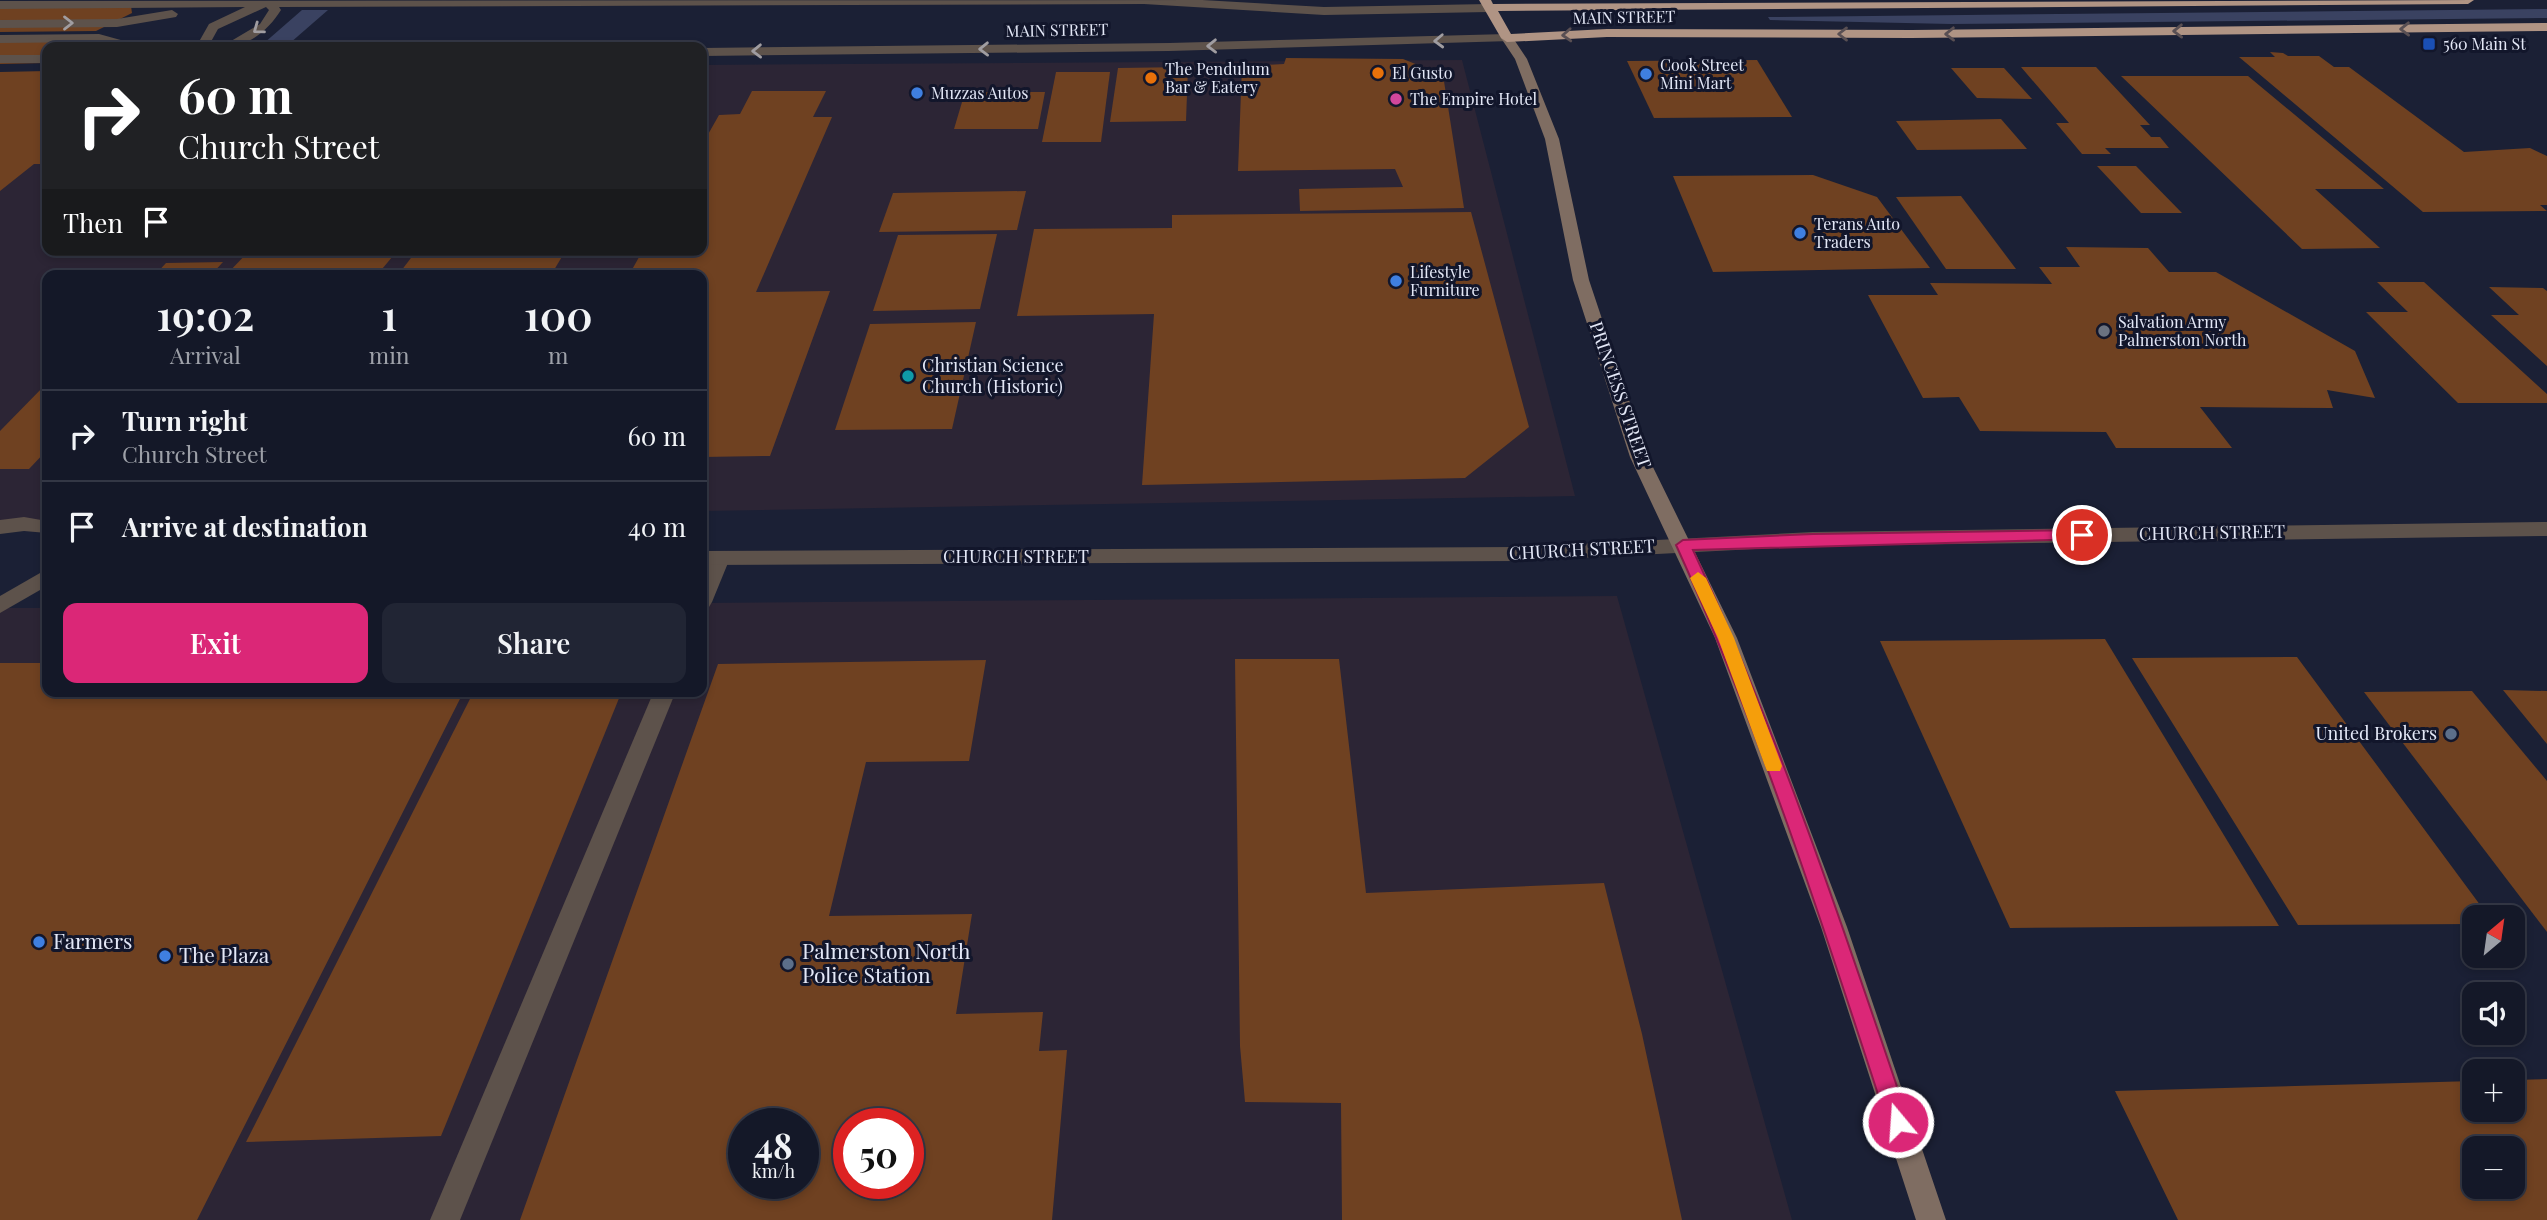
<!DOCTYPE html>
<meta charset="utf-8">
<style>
body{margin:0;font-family:"Playfair Display",serif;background:#212534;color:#f1f3f6;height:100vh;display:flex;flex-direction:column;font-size:26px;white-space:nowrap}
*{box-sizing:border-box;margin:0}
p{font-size:23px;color:#9da0a8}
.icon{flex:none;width:38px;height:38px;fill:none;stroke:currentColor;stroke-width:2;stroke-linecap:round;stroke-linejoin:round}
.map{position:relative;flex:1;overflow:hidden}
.details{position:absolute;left:42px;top:270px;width:665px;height:427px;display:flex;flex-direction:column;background:#141828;border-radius:14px;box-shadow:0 4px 10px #0003,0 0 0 2px #333745}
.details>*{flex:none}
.banner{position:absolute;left:42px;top:42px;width:665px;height:214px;border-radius:14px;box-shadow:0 4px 10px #0003,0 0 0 2px #333745;background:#202124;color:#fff;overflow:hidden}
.needle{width:46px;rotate:29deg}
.fabs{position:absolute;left:2462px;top:905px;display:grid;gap:14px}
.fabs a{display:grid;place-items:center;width:63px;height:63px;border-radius:14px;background:#141828;box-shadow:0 4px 10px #0003,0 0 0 2px #333745;font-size:35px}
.speed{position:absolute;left:728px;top:1108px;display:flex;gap:14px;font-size:35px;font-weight:700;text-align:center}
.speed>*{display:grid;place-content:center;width:91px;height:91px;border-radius:50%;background:#141828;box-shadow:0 4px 10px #0003,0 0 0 2px #333745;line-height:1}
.speed small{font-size:18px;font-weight:400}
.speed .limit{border:10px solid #d22;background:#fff;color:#111}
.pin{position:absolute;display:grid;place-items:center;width:60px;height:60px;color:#fff;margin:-30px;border:4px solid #fff;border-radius:50%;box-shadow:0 2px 7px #0007}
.me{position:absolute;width:77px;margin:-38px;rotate:342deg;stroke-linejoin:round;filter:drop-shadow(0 0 5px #0008)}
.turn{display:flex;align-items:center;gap:24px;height:147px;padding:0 21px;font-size:32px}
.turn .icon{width:91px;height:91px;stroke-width:2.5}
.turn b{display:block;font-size:49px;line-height:60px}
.then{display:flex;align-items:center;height:66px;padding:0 21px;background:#0003;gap:14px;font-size:26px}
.eta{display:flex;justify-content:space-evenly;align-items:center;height:119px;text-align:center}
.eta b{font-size:42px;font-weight:600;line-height:49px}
.primary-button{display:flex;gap:14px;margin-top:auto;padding:14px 21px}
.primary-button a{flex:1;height:80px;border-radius:14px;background:#db2777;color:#fff;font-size:28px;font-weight:600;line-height:80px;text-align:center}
.primary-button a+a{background:#212534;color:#f1f3f6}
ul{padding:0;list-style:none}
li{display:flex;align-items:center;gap:21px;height:91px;padding:0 21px;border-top:2px solid #333745}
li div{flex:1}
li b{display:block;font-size:26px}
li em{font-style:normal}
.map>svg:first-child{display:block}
.commercial{fill:#2c2535;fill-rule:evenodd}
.green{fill:#3a4261}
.building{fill:#6f4121;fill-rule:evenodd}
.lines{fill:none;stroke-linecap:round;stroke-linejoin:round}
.lane{fill:#5d524b;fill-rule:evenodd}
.street{fill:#5d524b;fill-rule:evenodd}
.secondary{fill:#7f6d62;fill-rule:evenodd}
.highway{fill:#b09484;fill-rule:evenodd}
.oneway{stroke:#a09da1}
.oneway2{stroke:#594f53}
.route{fill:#db2777;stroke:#8e194d;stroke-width:2}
.slow{fill:#f59e0b}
.transit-dot{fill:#1a4fb4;stroke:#12162b;stroke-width:2.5}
.food-dot{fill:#e8710a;stroke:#12162b;stroke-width:2.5}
.shop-dot{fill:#3f7fe0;stroke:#12162b;stroke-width:2.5}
.hotel-dot{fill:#d1479c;stroke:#12162b;stroke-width:2.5}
.worship-dot{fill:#6b7280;stroke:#12162b;stroke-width:2.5}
.culture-dot{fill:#0f9aa8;stroke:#12162b;stroke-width:2.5}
.service-dot{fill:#5c6f8a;stroke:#12162b;stroke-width:2.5}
.labels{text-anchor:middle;stroke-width:6;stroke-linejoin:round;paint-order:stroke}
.far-street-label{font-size:16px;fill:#e4e8f7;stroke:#12162b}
.far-poi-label{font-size:16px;fill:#e4e8f7;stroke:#12162b;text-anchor:start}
.poi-label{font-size:18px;fill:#e4e8f7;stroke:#12162b;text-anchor:start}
.street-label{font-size:18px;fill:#e4e8f7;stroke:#12162b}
.near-poi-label{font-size:21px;fill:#e4e8f7;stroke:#12162b;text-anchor:start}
</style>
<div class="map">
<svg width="2547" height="1220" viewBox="0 0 2547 1220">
<rect width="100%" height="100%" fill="#1b2035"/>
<g class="commercial">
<polygon points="1462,60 1575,496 702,511 702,275 47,275 47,522 0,523 0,72 47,72 47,250 702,250 702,65"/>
<path d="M1617 596 1792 1220H0V608H47V691H702V603ZM744 1124H803V1183H744ZM849 1124H908V1183H849Z"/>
</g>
<g class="green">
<polygon points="2547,9 2547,18 1951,24 1770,20 1768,17"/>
<polygon points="302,10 328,10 290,43 263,44"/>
</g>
<g class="building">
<polygon points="131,6 132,13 96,31 0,32 0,7"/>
<polygon points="88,37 80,47 47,47 47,63 0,64 0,38"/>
<polygon points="2270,52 2283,53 2288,56 2319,56 2334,67 2349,67 2464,152 2530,148 2547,156 2547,205 2540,205 2547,211 2423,212 2239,57 2275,57"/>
<polygon points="1286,58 1403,59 1443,75 1464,208 1300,211 1299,189 1403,187 1395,169 1238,171 1242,66 1284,64"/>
<polygon points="1757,60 1792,117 1654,118 1627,61"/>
<polygon points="1188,67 1186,121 1110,122 1118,68"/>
<polygon points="2021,67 2096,67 2150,125 2140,125 2151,137 2160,137 2169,148 2105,148 2111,154 2082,154 2056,123 2069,123"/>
<polygon points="1951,68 2004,68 2032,99 1977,98"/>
<polygon points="47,71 47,164 34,164 0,191 0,72"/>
<polygon points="1056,72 1110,72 1101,142 1042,142"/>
<polygon points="2121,76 2248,76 2384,189 2315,189 2380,248 2302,249"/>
<polygon points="752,91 826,91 813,117 832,117 756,292 830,291 770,456 702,457 702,275 629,275 643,250 702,250 702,145 719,115 740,114"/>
<polygon points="965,92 1045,92 1038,129 954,129"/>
<polygon points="2001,119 2027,149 1917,150 1896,121"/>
<polygon points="2097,166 2136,166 2182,213 2141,213"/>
<polygon points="1813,175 1877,197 1930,268 1713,272 1673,176"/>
<polygon points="1026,191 1017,230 879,232 893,193"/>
<polygon points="1961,196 1977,217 2016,269 1946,269 1896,197"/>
<polygon points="1471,212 1529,427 1465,478 1142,485 1154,314 1017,316 1034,229 1172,228 1172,215"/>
<polygon points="997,234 980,309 873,311 898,235"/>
<polygon points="2066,247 2148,248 2169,272 2216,272 2355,351 2375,398 2327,390 2333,408 2200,407 2232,448 2116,448 2106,432 1980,431 1959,397 1923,398 1868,295 1938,295 1930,283 2052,284 2039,267 2080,267"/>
<polygon points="250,250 398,250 377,275 226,275"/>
<polygon points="417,250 566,250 551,275 398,275"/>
<polygon points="223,262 211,275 155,275 166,263"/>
<polygon points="2377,282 2424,282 2547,394 2547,403 2458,403 2366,312 2408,312"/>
<polygon points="2489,287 2543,288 2547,291 2547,366 2491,315 2519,315"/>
<polygon points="976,322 952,429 835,430 870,324"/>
<polygon points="47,383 47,450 29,469 0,469 0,431"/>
<polygon points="2105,639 2279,926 2010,928 1880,641"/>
<polygon points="2297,657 2489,917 2474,917 2474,924 2298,925 2132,658"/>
<polygon points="1235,659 1339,659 1366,893 1604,883 1642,1034 1682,1220 1342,1220 1341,1103 1245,1102 1240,1046"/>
<path d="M986 660 969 761 866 762 829 916 972 914 956 1014 1043 1012 1039 1051 1067 1050 1052 1220H520L718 664ZM744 1124H803V1183H744ZM849 1124H908V1183H849Z"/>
<polygon points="0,663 47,663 47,691 464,691 197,1220 0,1220"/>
<polygon points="2503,690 2547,691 2547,744"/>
<polygon points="474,691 622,691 441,1136 246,1142"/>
<polygon points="2472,691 2547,781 2547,932 2364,692"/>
<path d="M2547 1079V1220H2178L2115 1091 2474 1081V1110H2513V1080ZM2474 1148H2513V1186H2474Z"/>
</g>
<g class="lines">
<g class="lane">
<polygon points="720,551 730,558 712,602 709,607 702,609 702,578 713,553"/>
<polygon points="654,691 676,691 460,1220 430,1220"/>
</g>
<g class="street">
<path d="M1202 0 1324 7 1489 4 1495 8 1489 12 1324 15 1144 4 279 7 281 10C268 31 247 48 221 47L260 24 269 10 266 7 218 29 208 47H196L209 24 245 7 0 9V1Z"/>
<polygon points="172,10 178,14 176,17 117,27 0,28 0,20 117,19"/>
<polygon points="99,34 146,47 124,47 99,42 0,43 0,35"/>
<polygon points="1507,34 1513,38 1511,41 1169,51 702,56 702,48 1169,43"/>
<rect x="0" y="55" width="47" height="8"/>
<polygon points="24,517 47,521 47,533 24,531 0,534 0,520"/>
<polygon points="2547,522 2547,536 1813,546 1518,561 702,565 702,551 1518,547 1813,532"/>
<polygon points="47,569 47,586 0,613 0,596"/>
</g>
<polygon class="secondary" points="1503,35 1511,35 1527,59 1559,139 1589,280 1648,457 1737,638 1847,927 1946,1220 1916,1220 1821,927 1715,638 1630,457 1573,280 1545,139 1515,59 1501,38"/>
<polygon class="highway" points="1479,0 1491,0 1493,4 2474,0 2468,4 1498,11 1511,34 1607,29 1911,30 2547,23 2547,31 1911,38 1607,37 1507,42 1501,38"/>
</g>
<defs><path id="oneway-chevron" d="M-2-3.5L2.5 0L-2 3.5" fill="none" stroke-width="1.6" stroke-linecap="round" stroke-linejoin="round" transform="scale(1.75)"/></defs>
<g class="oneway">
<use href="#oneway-chevron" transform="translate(68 23)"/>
<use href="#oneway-chevron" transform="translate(258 29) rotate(144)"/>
<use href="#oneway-chevron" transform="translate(1439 41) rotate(178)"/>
<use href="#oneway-chevron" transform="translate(1212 46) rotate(179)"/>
<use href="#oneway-chevron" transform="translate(984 49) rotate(179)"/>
<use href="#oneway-chevron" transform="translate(757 51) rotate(179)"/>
</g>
<g class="oneway2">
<use href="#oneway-chevron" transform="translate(2405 29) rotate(179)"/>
<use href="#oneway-chevron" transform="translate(2178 31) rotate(179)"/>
<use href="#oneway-chevron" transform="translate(1843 34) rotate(-180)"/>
<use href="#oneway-chevron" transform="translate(1950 34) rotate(179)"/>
<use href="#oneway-chevron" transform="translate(1567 35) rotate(177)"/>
</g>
<path class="route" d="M2082 530 2089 535 2087 539 1693 550C1779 735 1844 929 1909 1122L1906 1130 1898 1133 1891 1130 1887 1122C1824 928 1761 732 1676 545L1683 540 1813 534Z"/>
<polygon class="slow" points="1698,572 1706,578 1734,638 1782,766 1780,771 1767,771 1765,766 1718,638 1690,578"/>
<rect class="transit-dot" x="2422" y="37" width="14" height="14" rx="3.5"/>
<g class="food-dot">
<circle cx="1378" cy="73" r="7"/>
<circle cx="1151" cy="78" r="7"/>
</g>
<g class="shop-dot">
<circle cx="1646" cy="74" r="7"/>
<circle cx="917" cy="93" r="7"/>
<circle cx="1800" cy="233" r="7"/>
<circle cx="1396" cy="281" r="7"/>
<circle cx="39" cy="942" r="7"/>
<circle cx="165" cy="956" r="7"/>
</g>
<circle class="hotel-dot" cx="1396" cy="99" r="7"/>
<circle class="worship-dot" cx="2104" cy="331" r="7"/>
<circle class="culture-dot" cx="908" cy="376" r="7"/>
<g class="service-dot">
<circle cx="2451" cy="734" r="7"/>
<circle cx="788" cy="964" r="7"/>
</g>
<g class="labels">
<g class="far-street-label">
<text transform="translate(1624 17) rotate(-1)" y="6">MAIN STREET</text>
<text transform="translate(1057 30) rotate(-1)" y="6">MAIN STREET</text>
</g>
<g class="far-poi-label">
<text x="2443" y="50">560 Main St</text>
<text x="1660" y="71">Cook Street<tspan x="1660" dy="18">Mini Mart</tspan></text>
<text x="1165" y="75">The Pendulum<tspan x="1165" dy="18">Bar &amp; Eatery</tspan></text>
<text x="1392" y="79">El Gusto</text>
<text x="931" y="99">Muzzas Autos</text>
<text x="1410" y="105">The Empire Hotel</text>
<text x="1814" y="230">Terans Auto<tspan x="1814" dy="18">Traders</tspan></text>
<text x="1410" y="278">Lifestyle<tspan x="1410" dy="18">Furniture</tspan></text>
<text x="2118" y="328">Salvation Army<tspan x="2118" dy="18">Palmerston North</tspan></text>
</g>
<g class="poi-label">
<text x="922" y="372">Christian Science<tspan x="922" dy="21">Church (Historic)</tspan></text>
<text x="2437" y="740" text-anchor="end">United Brokers</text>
</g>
<g class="street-label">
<text transform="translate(1620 395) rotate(71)" y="6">PRINCESS STREET</text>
<text transform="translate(2212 533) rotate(-1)" y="6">CHURCH STREET</text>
<text transform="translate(1582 550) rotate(-3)" y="6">CHURCH STREET</text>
<text x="1016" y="563">CHURCH STREET</text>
</g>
<g class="near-poi-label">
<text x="53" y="949">Farmers</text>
<text x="802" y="959">Palmerston North<tspan x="802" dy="24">Police Station</tspan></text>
<text x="179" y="963">The Plaza</text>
</g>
</g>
</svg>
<div class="fabs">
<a><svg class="needle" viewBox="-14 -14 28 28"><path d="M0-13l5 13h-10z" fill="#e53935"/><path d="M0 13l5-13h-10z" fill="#9da0a8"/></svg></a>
<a><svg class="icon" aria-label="sound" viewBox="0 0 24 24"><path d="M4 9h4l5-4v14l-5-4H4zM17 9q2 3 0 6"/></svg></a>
<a>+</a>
<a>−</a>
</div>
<div class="speed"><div>48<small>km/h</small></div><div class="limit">50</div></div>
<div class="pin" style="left:2082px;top:535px;background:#d93025"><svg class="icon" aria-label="arrive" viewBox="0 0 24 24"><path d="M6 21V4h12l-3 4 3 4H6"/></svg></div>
<svg class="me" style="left:1898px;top:1122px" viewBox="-20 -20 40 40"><circle r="17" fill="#db2777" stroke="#fff" stroke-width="3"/><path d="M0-11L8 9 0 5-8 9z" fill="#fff"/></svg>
<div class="banner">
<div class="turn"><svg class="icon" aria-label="right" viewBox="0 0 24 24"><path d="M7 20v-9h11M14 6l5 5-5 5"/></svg><div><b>60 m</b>Church Street</div></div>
<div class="then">Then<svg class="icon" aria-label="arrive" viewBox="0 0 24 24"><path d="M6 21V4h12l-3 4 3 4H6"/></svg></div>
</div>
<section class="details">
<div class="eta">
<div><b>19:02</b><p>Arrival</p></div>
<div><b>1</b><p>min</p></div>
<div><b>100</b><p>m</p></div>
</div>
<ul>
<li><svg class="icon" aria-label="right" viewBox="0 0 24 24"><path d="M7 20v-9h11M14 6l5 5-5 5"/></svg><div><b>Turn right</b><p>Church Street</p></div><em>60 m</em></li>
<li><svg class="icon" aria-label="arrive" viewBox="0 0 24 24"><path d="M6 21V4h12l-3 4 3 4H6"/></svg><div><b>Arrive at destination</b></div><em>40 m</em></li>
</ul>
<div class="primary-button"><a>Exit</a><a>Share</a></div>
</section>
</div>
